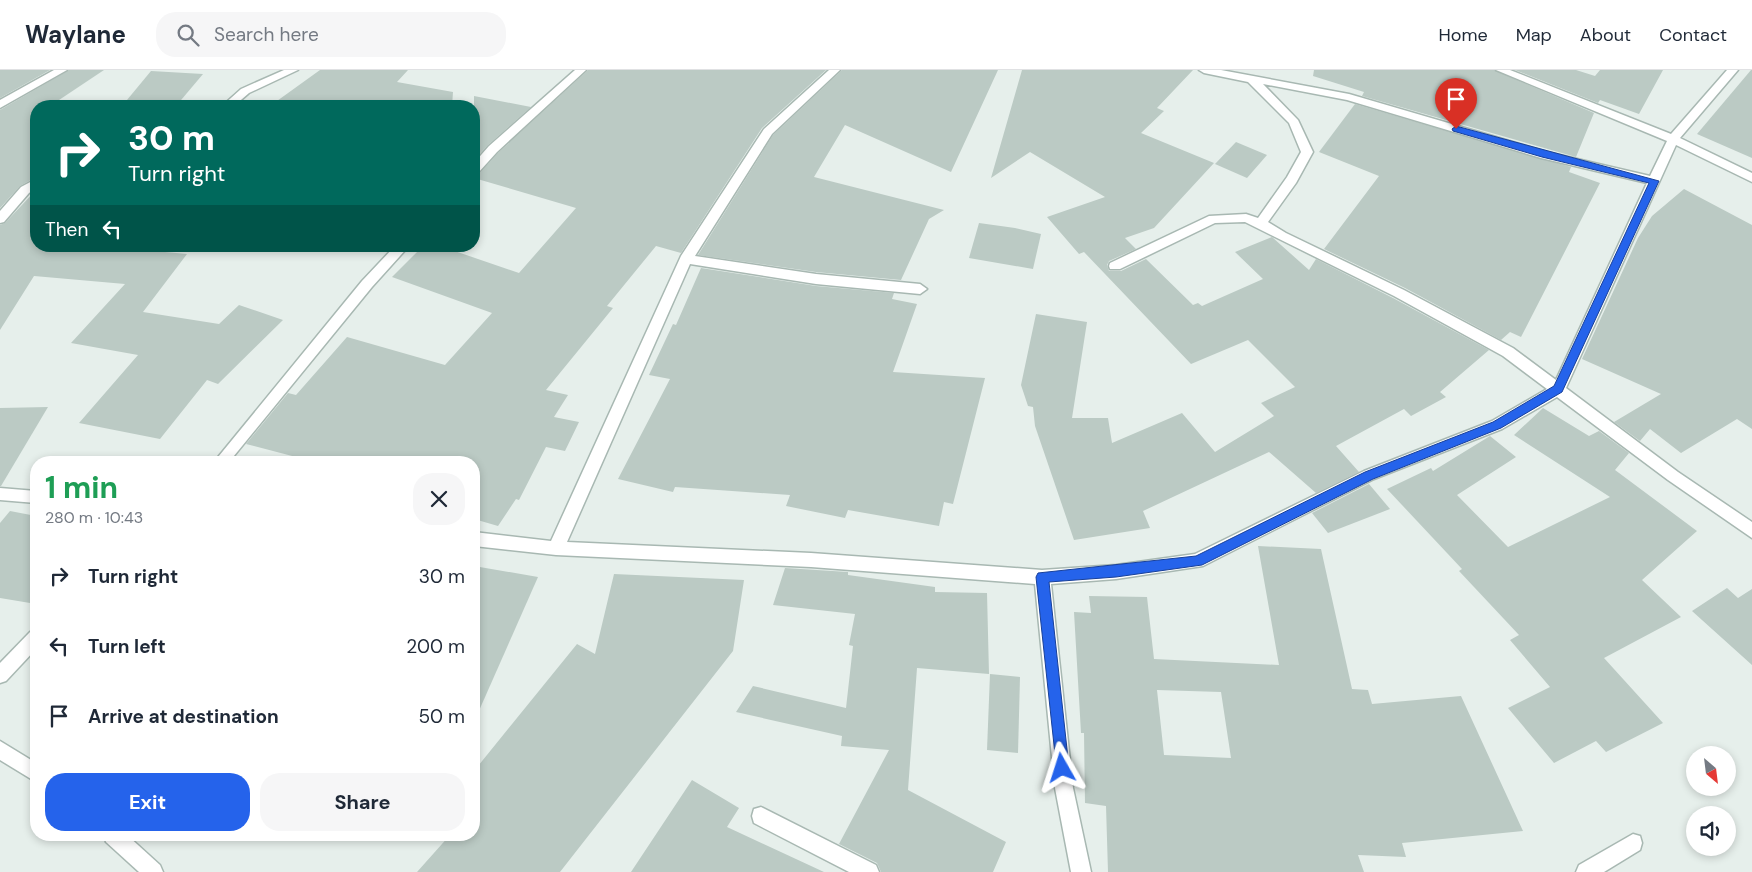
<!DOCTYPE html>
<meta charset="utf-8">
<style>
body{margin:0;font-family:"DM Sans",sans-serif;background:#f6f6f7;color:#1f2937;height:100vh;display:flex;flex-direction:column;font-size:19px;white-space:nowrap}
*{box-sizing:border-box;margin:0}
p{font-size:16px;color:#747a83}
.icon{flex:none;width:28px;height:28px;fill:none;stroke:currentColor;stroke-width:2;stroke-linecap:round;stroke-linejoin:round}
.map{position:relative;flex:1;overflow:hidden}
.side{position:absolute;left:30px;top:386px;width:450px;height:385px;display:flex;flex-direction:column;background:#fff;border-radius:20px;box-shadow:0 2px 8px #0003}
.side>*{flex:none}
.banner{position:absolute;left:30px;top:30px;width:450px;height:152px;border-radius:20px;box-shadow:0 2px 8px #0003;background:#00695c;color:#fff;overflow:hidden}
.needle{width:32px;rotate:152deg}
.fabs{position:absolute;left:1686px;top:676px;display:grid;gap:10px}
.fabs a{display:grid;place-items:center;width:50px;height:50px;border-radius:50%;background:#fff;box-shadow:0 2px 8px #0003;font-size:25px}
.pin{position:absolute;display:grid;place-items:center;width:42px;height:42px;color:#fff;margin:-51px -21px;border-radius:50% 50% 50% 0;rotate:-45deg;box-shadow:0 0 5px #0007}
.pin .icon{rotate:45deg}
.me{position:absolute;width:55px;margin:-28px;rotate:354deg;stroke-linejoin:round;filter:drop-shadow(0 0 4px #0008)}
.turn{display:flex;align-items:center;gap:18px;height:105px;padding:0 15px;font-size:22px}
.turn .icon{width:65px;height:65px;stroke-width:2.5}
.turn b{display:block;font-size:35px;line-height:42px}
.then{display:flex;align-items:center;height:48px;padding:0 15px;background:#0003;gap:10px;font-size:19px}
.round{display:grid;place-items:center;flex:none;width:52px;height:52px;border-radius:20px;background:#f6f6f7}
.overview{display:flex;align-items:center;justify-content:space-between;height:85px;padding:0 15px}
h1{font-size:30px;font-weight:700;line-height:38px;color:#1e9e55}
.action{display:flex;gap:10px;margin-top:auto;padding:10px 15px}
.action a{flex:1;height:58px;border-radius:20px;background:#2563eb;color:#fff;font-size:20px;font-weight:700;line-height:58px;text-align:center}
.action a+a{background:#f6f6f7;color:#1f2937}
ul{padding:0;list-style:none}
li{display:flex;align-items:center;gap:15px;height:70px;padding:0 15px}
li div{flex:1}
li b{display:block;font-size:19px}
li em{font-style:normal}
header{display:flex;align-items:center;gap:30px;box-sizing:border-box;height:70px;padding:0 25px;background:#fff;border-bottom:1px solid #e0e1e3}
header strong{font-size:24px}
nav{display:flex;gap:28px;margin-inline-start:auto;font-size:18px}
.search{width:350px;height:45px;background:#f6f6f7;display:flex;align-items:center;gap:12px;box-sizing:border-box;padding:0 18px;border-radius:20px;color:#747a83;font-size:19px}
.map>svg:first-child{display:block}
.building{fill:#bbcac4;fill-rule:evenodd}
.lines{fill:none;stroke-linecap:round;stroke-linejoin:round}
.street-casing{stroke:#a8b8b2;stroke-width:3}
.street{fill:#fff;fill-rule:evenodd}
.route{fill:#2563eb;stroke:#184099}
</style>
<header>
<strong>Waylane</strong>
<div class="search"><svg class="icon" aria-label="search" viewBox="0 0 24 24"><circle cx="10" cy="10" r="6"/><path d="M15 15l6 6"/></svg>Search here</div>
<nav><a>Home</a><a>Map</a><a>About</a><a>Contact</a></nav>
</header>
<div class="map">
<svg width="1752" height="802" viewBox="0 0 1752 802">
<rect width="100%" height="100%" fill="#e6efeb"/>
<g class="building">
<polygon points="0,0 50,0 0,28"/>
<polygon points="69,0 104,0 50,36 36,36 36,107 20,116 0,138 0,40"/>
<polygon points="320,0 408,0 397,12 453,22 452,36 270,36"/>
<polygon points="588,0 826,0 762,58 681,183 656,176 607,236 613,238 546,320 568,325 554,347 579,352 565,381 546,377 519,430 516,429 498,456 474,449 474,392 315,392 246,374 288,323 296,325 347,267 445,295 492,243 392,207 423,176 440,176 519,203 576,138 474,108 474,106 479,104 498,83"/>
<polygon points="842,0 998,0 951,102 845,55 814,107 944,140 929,149 901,210 816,202 698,185 773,65"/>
<polygon points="1022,0 1193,0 1157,38 1164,41 1141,63 1214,93 1154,158 1125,168 1136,179 1109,191 1107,195 1109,201 1121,201 1146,189 1193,235 1198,233 1202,236 1263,209 1235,182 1272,167 1309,200 1316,189 1393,228 1489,280 1440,322 1446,327 1411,346 1404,339 1336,376 1359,402 1316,423 1269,382 1143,441 1150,458 1074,470 1035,356 1033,337 1028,336 1021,315 1036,244 1087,252 1072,348 1108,348 1112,373 1182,343 1215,382 1274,346 1261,333 1295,317 1248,270 1191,294 1084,182 1079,184 1047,147 1105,127 1030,82 991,108"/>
<polygon points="1314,0 1494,0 1594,43 1576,87 1362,26 1364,22 1313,6"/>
<polygon points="1515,0 1576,0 1595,6 1600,0 1663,0 1639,44 1600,30 1598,33"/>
<polygon points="1751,0 1752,0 1752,88 1697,64"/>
<polygon points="151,1 203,4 176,36 122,36"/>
<polygon points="474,26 531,37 488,75 474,90"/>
<polygon points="1355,34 1571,97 1569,102 1600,113 1521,267 1510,262 1501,270 1405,218 1324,179 1379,106 1319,82"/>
<polygon points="1236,72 1267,85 1247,108 1215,94"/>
<polygon points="1684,119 1752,155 1752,359 1737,349 1681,383 1650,359 1640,371 1614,352 1661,324 1582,289 1638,168 1652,146"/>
<polygon points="36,120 36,176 78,176 81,180 85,176 100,176 187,184 143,242 219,254 239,235 283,250 218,314 207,310 160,369 79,353 138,285 71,273 125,214 34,206 0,260 0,155 5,153"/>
<polygon points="979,153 1015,158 1041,164 1033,199 969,188"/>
<polygon points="701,198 816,216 894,223 892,229 917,234 893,302 985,308 953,434 944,432 939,456 848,440 845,448 786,436 790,425 675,417 673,422 618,409 670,309 649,305 673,254 676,255"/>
<polygon points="48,337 1,416 0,416 0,338"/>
<polygon points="1543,338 1589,366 1599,361 1629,383 1615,400 1697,461 1642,510 1681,547 1604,588 1663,653 1606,682 1596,671 1554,693 1508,638 1550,617 1510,570 1519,565 1459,501 1462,499 1387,419 1431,398 1433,401 1490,366 1516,387 1457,425 1508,477 1610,427 1514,365"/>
<polygon points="1369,414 1390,439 1328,463 1312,443"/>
<polygon points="10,441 36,446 36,534 0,528 0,453"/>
<path d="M1258 476 1321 479 1352 619 1368 620 1372 634 1461 626 1523 761 1402 773 1406 787 1358 785 1364 802H1108L1106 736 1085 733 1084 663H1081L1074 542 1091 543 1089 526 1147 527 1154 589 1279 595ZM1157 620 1221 622 1231 688 1164 685Z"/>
<polygon points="474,496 538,507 474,652"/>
<polygon points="785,498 848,502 848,505 935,517 935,522 987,523 989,604 917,598 908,720 1006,772 993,802 881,802 877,793 839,774 889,680 841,676 842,666 736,642 753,616 846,638 853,576 849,575 855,544 773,535"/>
<polygon points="614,504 744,510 733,581 560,802 417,802 450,765 474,765 474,701 577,574 595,584"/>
<polygon points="1727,518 1738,528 1752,519 1752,595 1692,541"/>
<polygon points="990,604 1020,607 1018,683 987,680"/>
<polygon points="692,710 739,738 727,757 824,802 631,802"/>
</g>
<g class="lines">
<g class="street-casing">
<g id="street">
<polygon points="54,0 67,0 0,38 0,30"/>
<polygon points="284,0 298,0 249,23 234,36 222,36 241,19"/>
<polygon points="575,0 586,0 497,82 478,103 474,104 474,93 489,76"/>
<path d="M829 0H840L772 64 695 186 816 204 920 214 927 219 920 224 816 214 690 194 567 472 811 483 1042 500 1116 495 1195 484 1364 401 1492 351 1547 319 1503 286 1394 226 1245 152 1215 153 1120 199H1110L1109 196 1110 193 1209 146 1246 144 1258 148 1287 107 1301 82 1289 53 1248 12 1204 3 1199 0H1221L1349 24 1547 82 1650 106 1667 71 1496 0H1510L1671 64 1727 0H1738L1680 68 1752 103V112L1676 75 1566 318 1678 402 1752 452V468L1668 410 1557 327 1502 359 1374 409 1203 496 1116 509 1051 514 1073 718 1091 802H1071L1055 718 1035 514 811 497 556 485 474 476V462L551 471 681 186 764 59ZM1263 14 1347 30 1541 88 1647 113 1556 310 1513 278 1404 220 1286 163 1268 152 1296 113 1313 82 1298 50Z"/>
<polygon points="36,109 36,118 29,123 4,152 0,153 0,141 21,117"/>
<polygon points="395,176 409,176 372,217 229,392 214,392 362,211"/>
<polygon points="0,418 36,421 36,433 0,430"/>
<polygon points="36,560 36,579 6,611 0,613 0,593 30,562"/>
<polygon points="0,671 36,693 36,712 0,690"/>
<polygon points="761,737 876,795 879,802 849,802 754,753 752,746 754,739"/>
<polygon points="1633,764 1640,766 1642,773 1640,780 1604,802 1576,802 1579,795"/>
<polygon points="104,765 127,765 160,795 163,802 139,802 106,772"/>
</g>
</g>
<use href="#street" class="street"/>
</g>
<polygon class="route" points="1456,56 1659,111 1562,322 1501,358 1373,409 1202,495 1116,507 1049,512 1069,698 1067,703 1062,705 1057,703 1036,507 1038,503 1196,486 1365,402 1493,352 1554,316 1649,113 1542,87 1453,61 1452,59"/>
</svg>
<div class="fabs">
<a><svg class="needle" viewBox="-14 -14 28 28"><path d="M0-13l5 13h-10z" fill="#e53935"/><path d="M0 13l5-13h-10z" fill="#747a83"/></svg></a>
<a><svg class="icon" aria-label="sound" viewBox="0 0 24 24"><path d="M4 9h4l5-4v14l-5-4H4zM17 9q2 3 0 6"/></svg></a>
</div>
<div class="pin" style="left:1456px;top:59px;background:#d93025"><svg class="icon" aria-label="arrive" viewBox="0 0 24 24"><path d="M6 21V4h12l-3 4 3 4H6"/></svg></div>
<svg class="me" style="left:1062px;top:698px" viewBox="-20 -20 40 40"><path d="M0-17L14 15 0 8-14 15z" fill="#2563eb" stroke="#fff" stroke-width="4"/></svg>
<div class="banner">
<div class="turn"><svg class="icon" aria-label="right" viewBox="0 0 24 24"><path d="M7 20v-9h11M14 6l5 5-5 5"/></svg><div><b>30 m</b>Turn right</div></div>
<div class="then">Then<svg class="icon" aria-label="left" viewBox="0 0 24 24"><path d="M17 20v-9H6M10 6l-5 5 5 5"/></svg></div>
</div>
<section class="side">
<div class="overview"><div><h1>1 min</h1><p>280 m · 10:43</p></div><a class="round"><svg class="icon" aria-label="close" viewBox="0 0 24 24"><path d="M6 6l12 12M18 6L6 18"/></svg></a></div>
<ul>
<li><svg class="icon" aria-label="right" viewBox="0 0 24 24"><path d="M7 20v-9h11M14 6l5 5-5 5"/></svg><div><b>Turn right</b></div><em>30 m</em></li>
<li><svg class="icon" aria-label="left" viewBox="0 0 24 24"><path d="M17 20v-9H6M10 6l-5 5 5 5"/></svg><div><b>Turn left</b></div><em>200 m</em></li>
<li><svg class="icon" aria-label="arrive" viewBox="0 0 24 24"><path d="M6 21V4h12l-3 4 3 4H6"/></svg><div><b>Arrive at destination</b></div><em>50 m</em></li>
</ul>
<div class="action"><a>Exit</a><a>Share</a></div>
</section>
</div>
